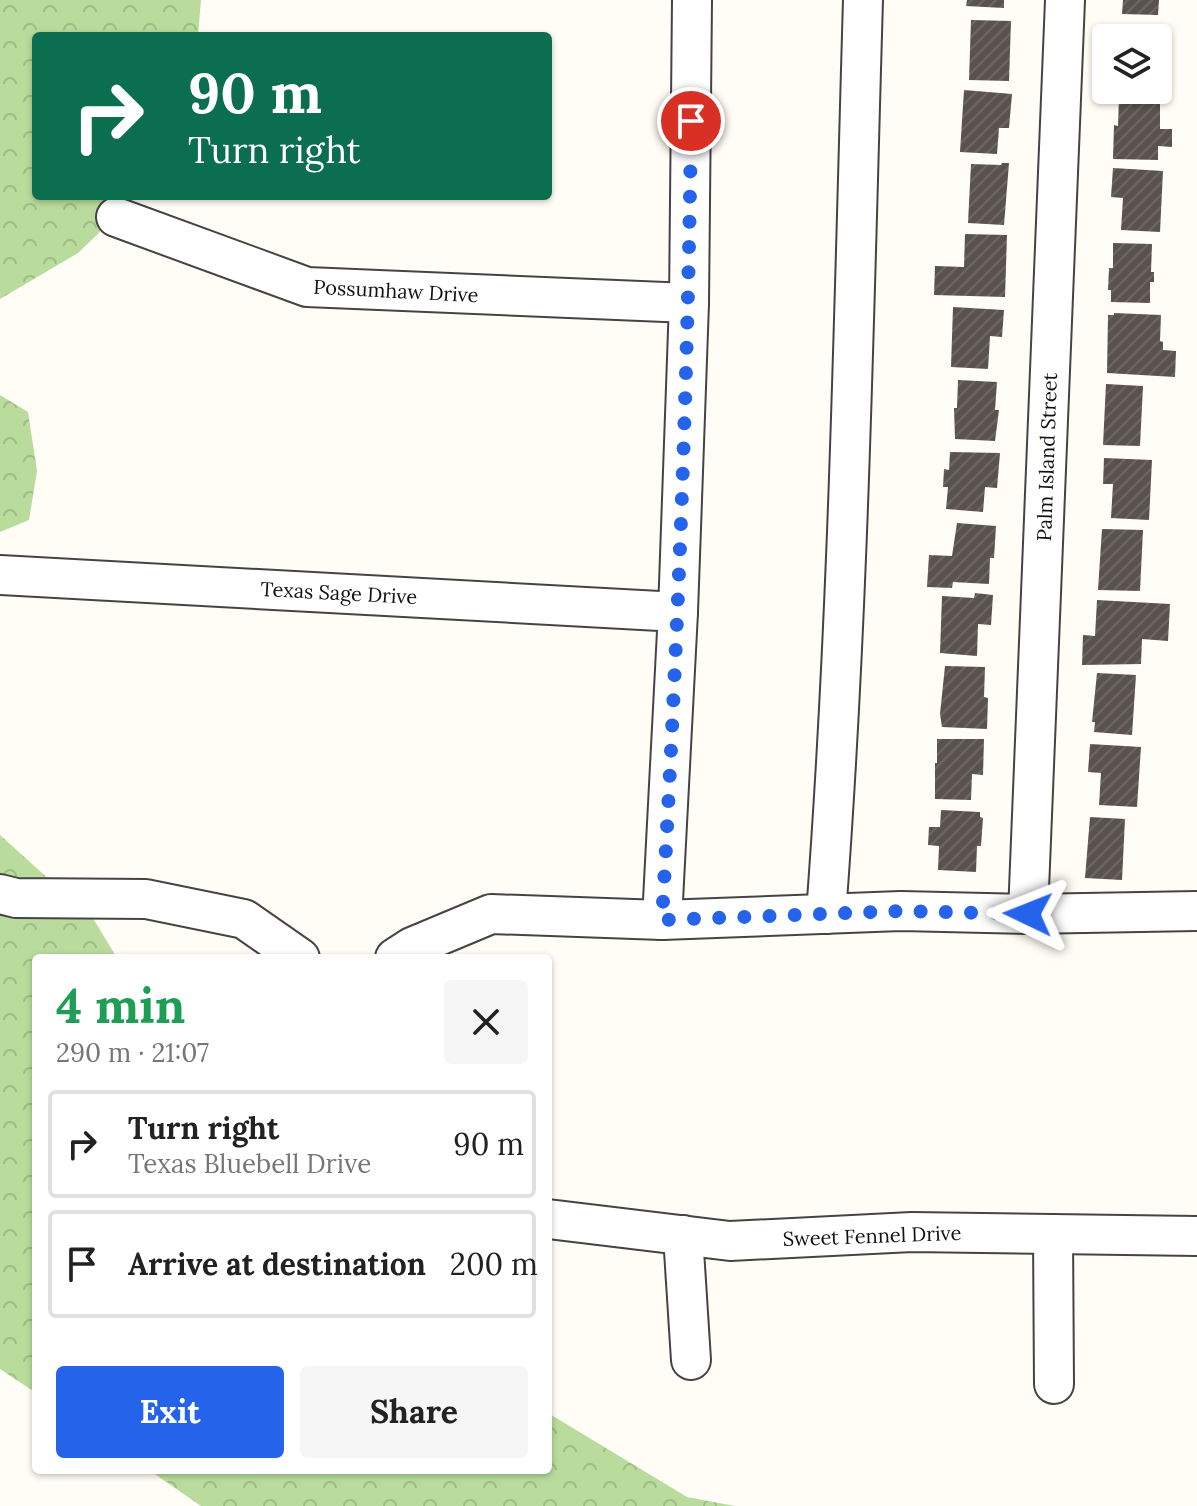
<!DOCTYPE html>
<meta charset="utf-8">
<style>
body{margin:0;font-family:Lora,serif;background:#f6f6f6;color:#222;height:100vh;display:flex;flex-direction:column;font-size:30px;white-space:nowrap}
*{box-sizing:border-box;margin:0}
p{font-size:26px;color:#767676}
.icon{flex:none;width:44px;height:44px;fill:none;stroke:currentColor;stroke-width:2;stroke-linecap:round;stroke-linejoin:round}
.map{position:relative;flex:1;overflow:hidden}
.drawer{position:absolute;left:32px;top:954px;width:520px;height:520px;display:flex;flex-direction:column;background:#fff;border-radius:8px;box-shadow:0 2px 6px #0004}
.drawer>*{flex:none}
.top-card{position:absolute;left:32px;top:32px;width:520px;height:168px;border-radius:8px;box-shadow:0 2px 6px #0004;background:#0b6e4f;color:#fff;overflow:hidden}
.fabs{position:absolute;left:1092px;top:24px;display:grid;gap:16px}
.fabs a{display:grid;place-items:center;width:80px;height:80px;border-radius:8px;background:#fff;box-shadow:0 2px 6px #0004;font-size:40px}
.pin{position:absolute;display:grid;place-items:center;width:68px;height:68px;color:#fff;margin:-34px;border:4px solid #fff;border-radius:50%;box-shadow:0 2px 8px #0007}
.me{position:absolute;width:88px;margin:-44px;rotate:272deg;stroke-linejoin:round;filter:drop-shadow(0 0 6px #0008)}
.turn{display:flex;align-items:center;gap:28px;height:168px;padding:0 24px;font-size:36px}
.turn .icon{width:104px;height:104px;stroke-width:2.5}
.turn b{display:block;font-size:56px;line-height:68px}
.round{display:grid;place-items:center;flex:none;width:84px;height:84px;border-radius:8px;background:#f6f6f6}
.summary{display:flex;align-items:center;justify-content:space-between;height:136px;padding:0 24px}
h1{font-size:48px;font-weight:700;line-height:60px;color:#1e9e55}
.action{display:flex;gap:16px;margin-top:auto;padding:16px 24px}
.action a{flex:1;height:92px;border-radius:8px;background:#2563eb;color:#fff;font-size:32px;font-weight:700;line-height:92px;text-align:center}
.action a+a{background:#f6f6f6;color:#222}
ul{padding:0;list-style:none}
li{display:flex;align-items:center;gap:24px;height:108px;margin:0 16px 12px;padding:0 8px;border:4px solid #e0e0e0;border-radius:8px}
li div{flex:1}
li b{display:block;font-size:30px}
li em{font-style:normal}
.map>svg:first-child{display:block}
.forest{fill:url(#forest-crowns)}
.building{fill:url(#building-hatch)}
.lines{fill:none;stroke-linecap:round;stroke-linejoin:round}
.minor-casing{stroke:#444;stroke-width:42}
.minor{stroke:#fff;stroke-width:38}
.route{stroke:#2563eb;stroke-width:14;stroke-dasharray:0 25.2}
.labels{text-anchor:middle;stroke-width:8;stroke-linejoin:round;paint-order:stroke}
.street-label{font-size:20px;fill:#111;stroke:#fff}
</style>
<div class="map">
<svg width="1197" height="1506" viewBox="0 0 1197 1506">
<defs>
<pattern id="forest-crowns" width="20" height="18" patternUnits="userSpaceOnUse" patternTransform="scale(2)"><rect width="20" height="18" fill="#b9dc9c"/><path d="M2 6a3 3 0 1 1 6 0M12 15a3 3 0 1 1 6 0" fill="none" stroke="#9ebc85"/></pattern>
<pattern id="building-hatch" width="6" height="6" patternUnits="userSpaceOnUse" patternTransform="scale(2)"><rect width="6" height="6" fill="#5a524d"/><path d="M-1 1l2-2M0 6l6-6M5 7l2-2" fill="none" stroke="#6d6662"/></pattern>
</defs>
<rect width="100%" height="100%" fill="#fffdf5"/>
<g class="forest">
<polygon points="0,0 201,0 198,36 36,36 36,196 137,196 78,253 0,299"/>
<polygon points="0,395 28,412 37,471 29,520 0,532"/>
<polygon points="0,835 94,920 117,958 36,958 36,1393 0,1369"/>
<polygon points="548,1413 687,1497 735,1506 201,1506 149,1470 548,1470"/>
</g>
<g class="building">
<polygon points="967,0 1004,0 1004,8 966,6"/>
<polygon points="1123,0 1159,0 1158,15 1122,14"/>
<polygon points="971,20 1011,21 1009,81 969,80"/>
<polygon points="1124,25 1168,30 1165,89 1158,88 1158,38 1120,38 1120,31 1124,31"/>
<polygon points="964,90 1012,94 1009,128 999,128 997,154 960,152"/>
<polygon points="1119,97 1160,98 1160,129 1172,129 1172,147 1158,146 1158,160 1113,159 1114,125 1118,126"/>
<polygon points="1002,163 1009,163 1004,225 968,223 971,164 1001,165"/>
<polygon points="1113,168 1163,171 1160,232 1121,230 1123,198 1111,197"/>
<polygon points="965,234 1007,235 1005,297 934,295 935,266 964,267"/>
<polygon points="1113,243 1152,244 1151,272 1154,272 1154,282 1150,282 1150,303 1111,302 1111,290 1108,290 1109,268 1113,268"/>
<polygon points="953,307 1004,310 1002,337 990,336 988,369 951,367"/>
<polygon points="1114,313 1161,315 1160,341 1163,342 1163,350 1176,351 1175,377 1107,373 1108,315 1114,315"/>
<polygon points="958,380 997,382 995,410 999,410 995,441 955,439 954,408 957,408"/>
<polygon points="1106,384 1143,386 1140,446 1103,445"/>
<polygon points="950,452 1000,453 997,488 985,487 983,512 946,509 948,487 943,487 944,469 949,470"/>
<polygon points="1104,458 1152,460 1149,520 1111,518 1113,484 1103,484"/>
<polygon points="957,523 996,526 994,558 990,558 989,584 953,582 952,588 927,587 929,555 952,556"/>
<polygon points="1102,529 1143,530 1140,591 1098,590"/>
<polygon points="975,593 993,595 991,625 978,624 977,656 940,653 942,596 974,598"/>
<polygon points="1097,600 1170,604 1168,641 1142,639 1141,664 1082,665 1083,635 1095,636"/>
<polygon points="945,666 985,667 984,697 988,698 987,729 942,727 940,714"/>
<polygon points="1097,673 1136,675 1132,735 1094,732 1095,722 1092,722"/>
<polygon points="937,739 984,739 983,775 972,774 971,800 935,799 935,763 937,763"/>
<polygon points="1090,744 1141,747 1137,807 1099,805 1101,773 1088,772"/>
<polygon points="941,810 980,812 980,817 983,818 981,846 977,846 976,872 938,870 939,846 928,845 929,827 940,827"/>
<polygon points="1090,817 1125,819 1122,880 1085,878"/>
</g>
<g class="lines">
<g class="minor-casing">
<g id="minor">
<polyline points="116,217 307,287 689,303"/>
<polyline points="0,575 678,612"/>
<polyline points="0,894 16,898 146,899 244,919 300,958"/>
<path d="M826 914C849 610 854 304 863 0"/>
<polyline points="1028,914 1065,0"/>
<polyline points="662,920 678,612 689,303 692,0"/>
<polyline points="395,958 412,947 491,914 662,920 901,911 1028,914 1197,911"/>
<polyline points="548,1219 730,1241 912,1232 1197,1236"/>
<polyline points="1053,1234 1054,1384"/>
<polyline points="683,1235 691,1360"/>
</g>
</g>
<use href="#minor" class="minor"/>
</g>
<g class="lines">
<path class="route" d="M691 121C688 388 677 654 662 920L901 911 1028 914"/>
</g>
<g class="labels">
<g class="street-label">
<text transform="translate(396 291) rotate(3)" y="7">Possumhaw Drive</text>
<text transform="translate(1047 457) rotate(-88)" y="7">Palm Island Street</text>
<text transform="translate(339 593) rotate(3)" y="7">Texas Sage Drive</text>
<text transform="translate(872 1236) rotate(-2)" y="7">Sweet Fennel Drive</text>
</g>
</g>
</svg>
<div class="fabs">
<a><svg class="icon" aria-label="layers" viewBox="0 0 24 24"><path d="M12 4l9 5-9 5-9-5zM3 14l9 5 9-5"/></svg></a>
</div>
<div class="pin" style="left:691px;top:121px;background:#d93025"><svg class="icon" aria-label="arrive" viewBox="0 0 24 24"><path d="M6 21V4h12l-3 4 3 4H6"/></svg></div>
<svg class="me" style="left:1028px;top:914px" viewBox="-20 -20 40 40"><path d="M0-17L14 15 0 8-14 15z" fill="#2563eb" stroke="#fff" stroke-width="4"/></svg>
<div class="top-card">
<div class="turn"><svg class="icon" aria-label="right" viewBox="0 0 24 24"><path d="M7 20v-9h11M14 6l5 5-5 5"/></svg><div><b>90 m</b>Turn right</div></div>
</div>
<section class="drawer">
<div class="summary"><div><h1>4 min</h1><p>290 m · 21:07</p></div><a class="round"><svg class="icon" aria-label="close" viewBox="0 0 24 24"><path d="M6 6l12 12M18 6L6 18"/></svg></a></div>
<ul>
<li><svg class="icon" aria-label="right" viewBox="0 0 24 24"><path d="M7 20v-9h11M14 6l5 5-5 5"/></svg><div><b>Turn right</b><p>Texas Bluebell Drive</p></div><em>90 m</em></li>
<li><svg class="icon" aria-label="arrive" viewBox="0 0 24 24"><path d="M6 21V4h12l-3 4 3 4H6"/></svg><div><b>Arrive at destination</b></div><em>200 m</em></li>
</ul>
<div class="action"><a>Exit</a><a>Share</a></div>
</section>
</div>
